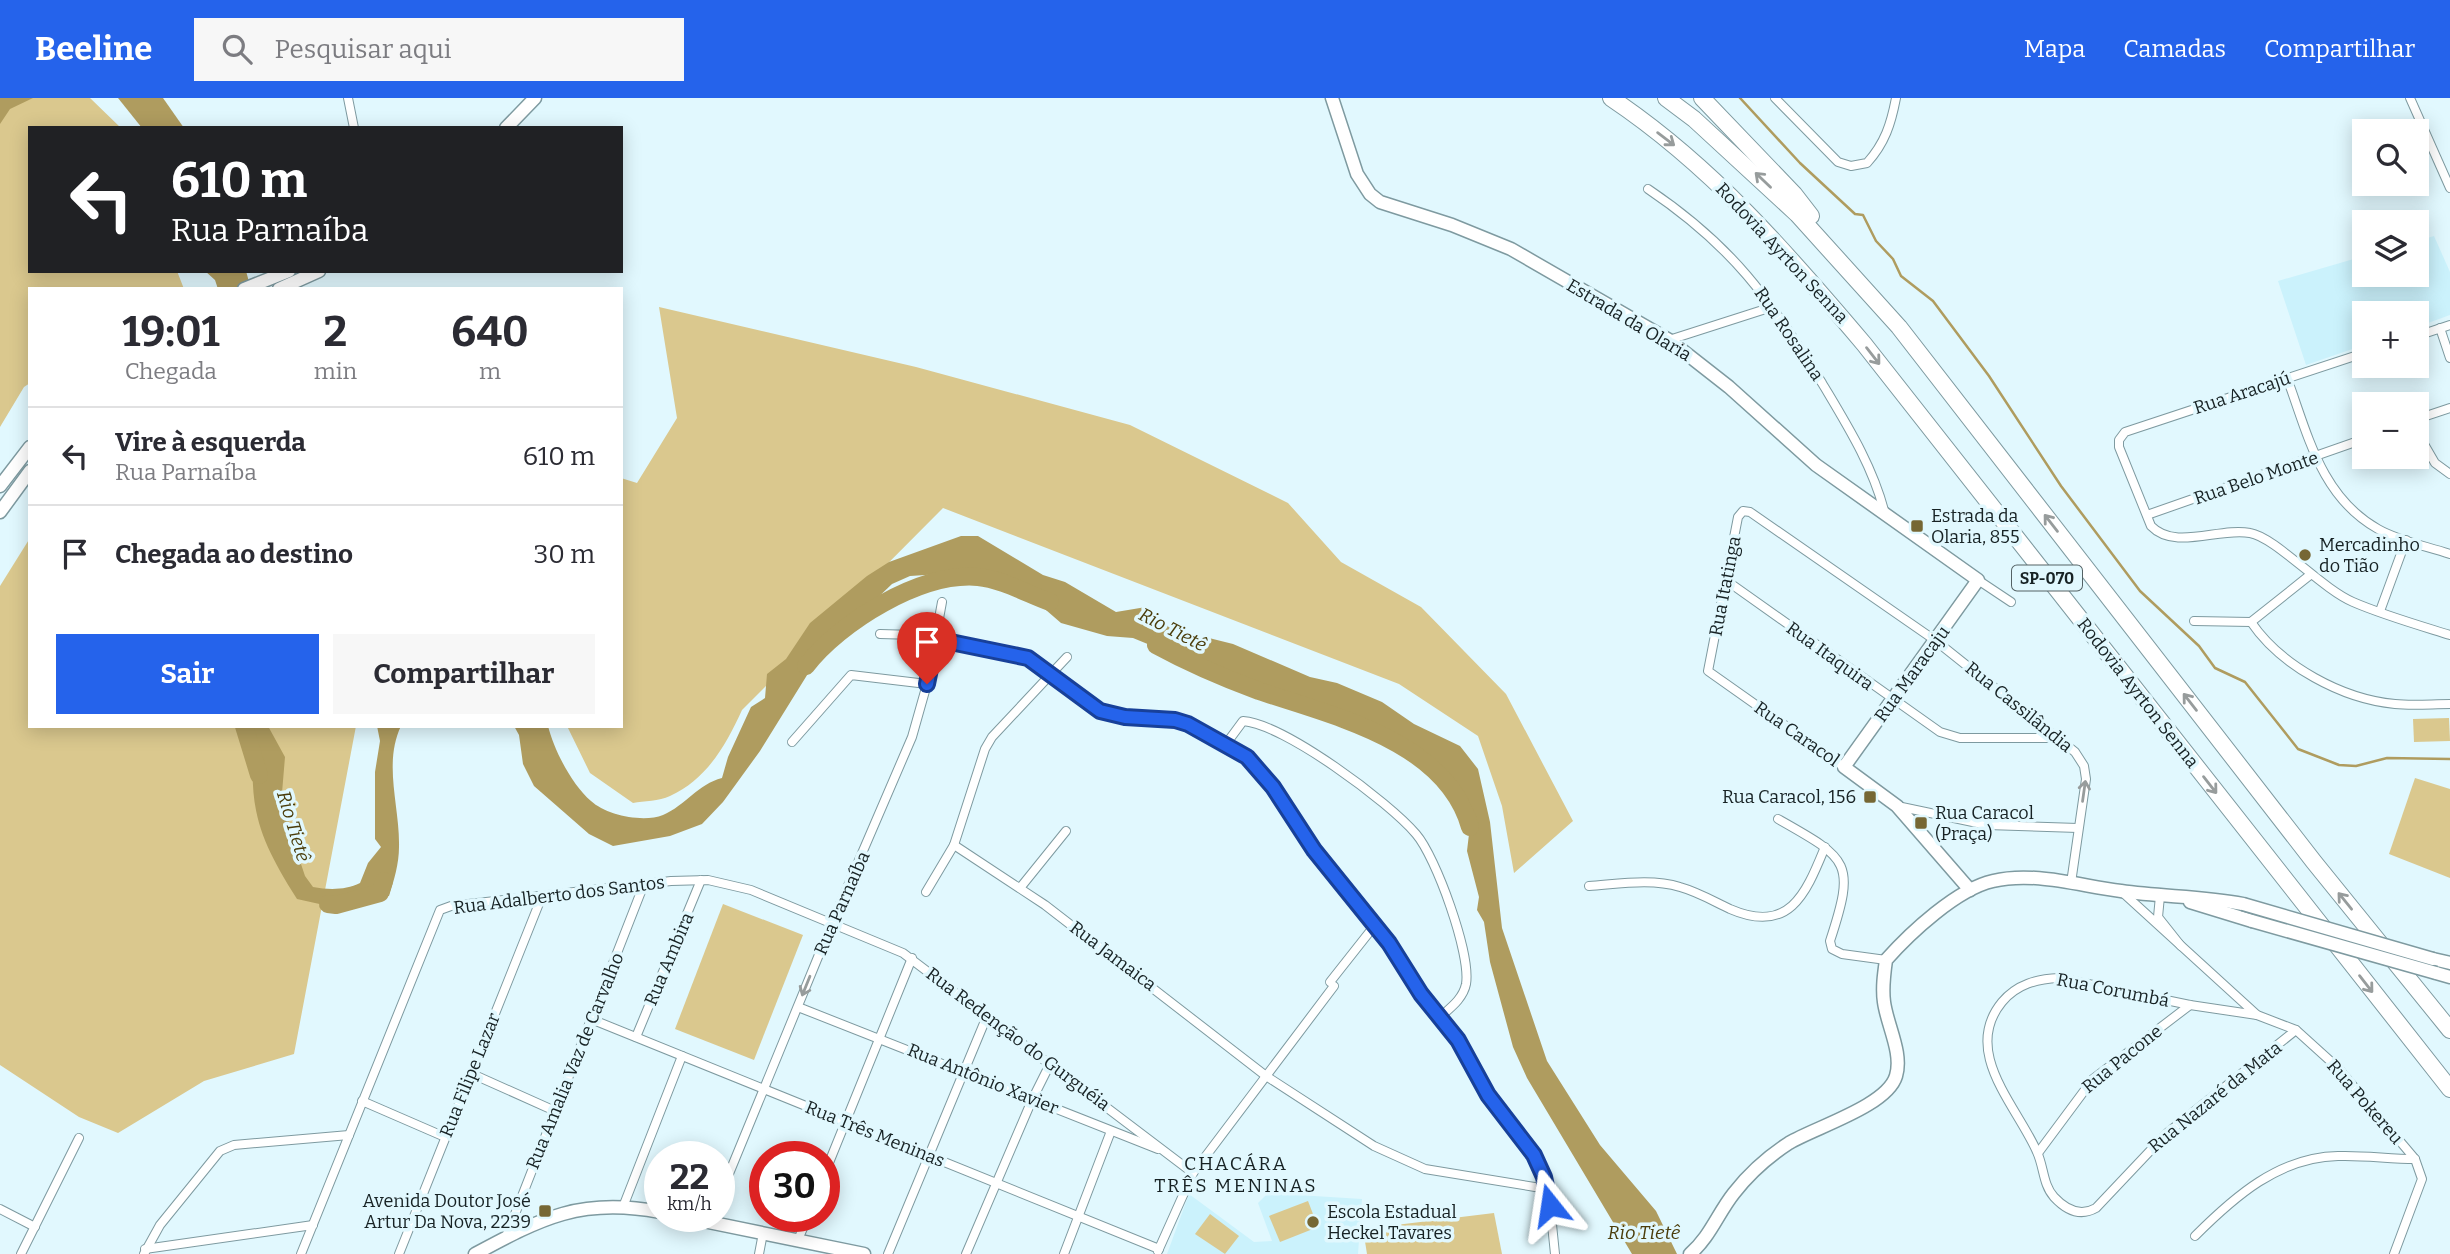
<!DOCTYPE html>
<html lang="pt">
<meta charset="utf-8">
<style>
body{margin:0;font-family:Bitter,serif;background:#f7f7f7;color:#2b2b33;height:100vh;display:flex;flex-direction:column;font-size:26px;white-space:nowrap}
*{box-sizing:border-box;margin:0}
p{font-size:23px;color:#7c7c81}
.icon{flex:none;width:38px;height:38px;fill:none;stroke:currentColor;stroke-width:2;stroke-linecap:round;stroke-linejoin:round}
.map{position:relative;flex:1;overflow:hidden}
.details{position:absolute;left:28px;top:189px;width:595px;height:441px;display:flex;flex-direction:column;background:#fff;border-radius:0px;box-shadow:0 4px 18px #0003}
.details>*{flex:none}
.hud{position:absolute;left:28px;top:28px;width:595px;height:147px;border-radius:0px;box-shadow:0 4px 18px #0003;background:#202124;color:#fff;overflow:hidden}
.buttons{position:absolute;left:2352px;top:21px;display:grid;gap:14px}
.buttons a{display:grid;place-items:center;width:77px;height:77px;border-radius:0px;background:#fff;box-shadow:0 4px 18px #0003;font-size:35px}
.speed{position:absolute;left:644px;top:1043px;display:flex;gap:14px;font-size:35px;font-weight:700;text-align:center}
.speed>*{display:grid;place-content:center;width:91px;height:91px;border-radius:50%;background:#fff;box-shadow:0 4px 18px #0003;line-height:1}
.speed small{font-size:18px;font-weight:400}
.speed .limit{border:10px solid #d22;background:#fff;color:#111}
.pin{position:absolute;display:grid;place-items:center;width:60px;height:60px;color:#fff;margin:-72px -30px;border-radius:50% 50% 50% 0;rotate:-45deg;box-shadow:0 0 7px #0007}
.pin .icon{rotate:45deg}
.me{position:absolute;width:77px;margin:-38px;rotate:345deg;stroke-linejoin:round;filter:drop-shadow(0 0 5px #0008)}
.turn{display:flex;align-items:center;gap:24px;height:147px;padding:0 28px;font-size:32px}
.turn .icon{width:91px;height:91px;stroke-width:2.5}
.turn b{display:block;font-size:49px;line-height:60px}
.eta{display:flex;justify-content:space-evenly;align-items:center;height:119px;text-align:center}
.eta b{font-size:42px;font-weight:700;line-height:49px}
.cta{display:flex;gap:14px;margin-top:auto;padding:14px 28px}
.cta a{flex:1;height:80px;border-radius:0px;background:#2563eb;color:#fff;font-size:28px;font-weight:700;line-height:80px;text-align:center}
.cta a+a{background:#f7f7f7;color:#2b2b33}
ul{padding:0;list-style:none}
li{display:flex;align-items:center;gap:21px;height:98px;padding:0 28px;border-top:2px solid #e1e1e2}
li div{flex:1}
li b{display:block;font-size:26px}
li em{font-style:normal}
header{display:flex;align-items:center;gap:42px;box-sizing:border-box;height:98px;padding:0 35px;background:#2563eb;color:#fff}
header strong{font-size:33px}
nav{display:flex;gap:38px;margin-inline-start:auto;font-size:24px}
.search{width:490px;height:63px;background:#f7f7f7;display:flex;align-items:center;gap:18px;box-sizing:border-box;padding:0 24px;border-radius:0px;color:#7c7c81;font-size:26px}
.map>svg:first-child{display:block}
.built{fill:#cbf2fc}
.green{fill:#dac88e}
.water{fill:#af9c5f}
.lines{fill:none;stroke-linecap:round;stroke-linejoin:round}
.stream{stroke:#af9c5f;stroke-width:2.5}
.river{stroke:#af9c5f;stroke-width:18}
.street-casing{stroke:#7e9aa0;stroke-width:10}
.secondary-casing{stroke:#7e9aa0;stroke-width:15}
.highway-casing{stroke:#7e9aa0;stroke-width:18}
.street{stroke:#fff;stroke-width:8}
.secondary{stroke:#fff;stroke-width:12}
.highway{stroke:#fff;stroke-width:16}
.secondary-bridge-casing{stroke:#7e9aa0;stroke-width:15;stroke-linecap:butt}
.secondary-bridge{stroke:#fff;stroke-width:12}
.oneway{stroke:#979c9c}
.route-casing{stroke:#184099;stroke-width:18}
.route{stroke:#2563eb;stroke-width:12}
.poi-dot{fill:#766734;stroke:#e1f8fe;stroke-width:2.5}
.labels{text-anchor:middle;stroke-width:7;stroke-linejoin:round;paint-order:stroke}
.shield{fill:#e1f8fe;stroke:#546265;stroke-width:2}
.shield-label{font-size:16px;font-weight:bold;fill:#172224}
.street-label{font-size:18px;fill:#172224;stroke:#e1f8fe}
.poi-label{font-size:18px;fill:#172224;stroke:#e1f8fe;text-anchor:start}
.water-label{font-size:19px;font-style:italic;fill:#4b3d0b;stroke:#e1f8fe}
.neighbourhood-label{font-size:19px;letter-spacing:2px;fill:#172224;stroke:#e1f8fe}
</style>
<header>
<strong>Beeline</strong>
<div class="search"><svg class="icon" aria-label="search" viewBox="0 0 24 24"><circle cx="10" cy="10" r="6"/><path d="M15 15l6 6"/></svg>Pesquisar aqui</div>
<nav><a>Mapa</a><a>Camadas</a><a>Compartilhar</a></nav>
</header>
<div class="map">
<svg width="2450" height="1156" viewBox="0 0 2450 1156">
<rect width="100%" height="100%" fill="#e1f8fe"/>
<g class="built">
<polygon points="2434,138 2450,174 2450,217 2417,229 2417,215 2364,215 2364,247 2306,267 2278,183 2364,158 2364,177 2417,177 2417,143"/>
<polygon points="1268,1095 1362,1101 1358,1156 1167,1156 1189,1096 1254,1144 1272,1143 1258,1105"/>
</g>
<g class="green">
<polygon points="0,0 90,0 121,30 30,30 30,173 177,173 184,191 30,191 30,285 24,289 0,329"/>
<path d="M659 209 916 269 1130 327 1288 405 1341 464 1421 509 1506 596 1573 723 1514 775 1502 708 1478 638 1399 586 943 410 742 612C726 647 707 681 670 698 659 703 644 703 633 705L590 675 567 628H621V380L637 385 677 320Z"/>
<polygon points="30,440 30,628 356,628 294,956 204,983 118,1035 79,1019 0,967 0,488"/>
<polygon points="2449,620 2450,643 2414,644 2413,621"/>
<polygon points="2415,680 2450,691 2450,780 2389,756"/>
<polygon points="723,806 803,837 754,962 675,931"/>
<polygon points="1308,1103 1318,1129 1280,1144 1269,1118"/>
<polygon points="1494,1115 1502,1156 1367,1156 1363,1131"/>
<polygon points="1210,1116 1239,1138 1225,1156 1195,1136"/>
</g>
<g class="water">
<polygon points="0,0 33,0 10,11 0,26"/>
<polygon points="118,0 163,0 184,30 142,30"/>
<polygon points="205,173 246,173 251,191 218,191 215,182"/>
<path d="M961 438H978L1043 477 1065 484 1116 514 1146 509 1177 532 1233 546 1310 579 1337 585 1382 604 1414 626 1460 648 1478 671 1490 724 1502 830 1547 963 1600 1047 1656 1113 1677 1156H1632L1527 980 1513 949 1490 864 1484 824 1477 812 1479 799 1467 753 1469 736 1462 712 1464 701C1455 684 1442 666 1421 665L1396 640 1380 641 1352 632 1341 615 1189 563 1133 540 1107 538 1061 525 1024 493 971 474 910 478 892 486 822 553 760 653 723 704 702 726 670 738 613 748 589 736 534 688 523 666 519 637 514 628H548C554 652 572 687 591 703 606 717 643 725 663 717 686 707 698 686 722 680L728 659 751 609 765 600 767 576 786 561 810 525 867 478 889 464Z"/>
<path d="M242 628H268L285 659 282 695 292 739 305 778 313 789C329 792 346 792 360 785L368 765 381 749 375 741V674L380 643 377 628H401C383 666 400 709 399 749 399 766 394 782 389 798 371 796 356 799 342 811L297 801C262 745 248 715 254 647L245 638Z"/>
</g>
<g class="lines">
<polyline class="stream" points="1740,0 1800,65 1855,116 1863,117 1876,143 1893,161 1901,178 1933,203 1989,278 2061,388 2140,493 2199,548 2215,570 2245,584 2298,651 2339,667 2356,668 2387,660 2450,661"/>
<g class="river">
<path d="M1156 547C1189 565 1224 580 1259 593 1333 618 1446 643 1470 729"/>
<path d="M806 568C840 524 921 474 978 479 1001 481 1028 496 1050 504"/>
<polyline points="244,628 259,677"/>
<polyline points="328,806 336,807 380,795 384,783"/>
</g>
<g class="street-casing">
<g id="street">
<polyline points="348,0 354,30"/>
<path d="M1775 0 1838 64 1851 68 1867 65C1885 45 1891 26 1896 0"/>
<polyline points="2410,0 2450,90"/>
<path d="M1648 91C1734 149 1768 199 1822 285 1847 327 1873 368 1885 416"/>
<polyline points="2440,230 2450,260"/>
<polyline points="2417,238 2450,227"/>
<polyline points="1669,242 1772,209"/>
<path d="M2364 255 2125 334 2119 342V349L2151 428C2175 453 2219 429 2250 435 2275 439 2322 491 2353 504 2383 517 2418 527 2450 537"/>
<path d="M2287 280C2308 337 2321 399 2378 431 2399 443 2426 448 2450 456"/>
<polyline points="2417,321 2450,310"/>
<polyline points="2417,334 2435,365 2450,376"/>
<polyline points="2147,417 2364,341"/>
<polyline points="1978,482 2011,504"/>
<polyline points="1727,483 1940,634 1960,640 2058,640"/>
<polyline points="2380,513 2406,442"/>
<polyline points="2194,523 2251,524 2310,477"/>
<path d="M2251 524C2281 568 2342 601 2395 606 2413 608 2432 606 2450 606"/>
<polyline points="880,536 915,537 1028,560 1100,613 1125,619 1175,622 1188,626 1246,659 1274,689 1332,776 1389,845 1421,896 1458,942 1488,997 1534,1057 1544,1079 1550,1107 1555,1156"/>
<polyline points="792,644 851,577 927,586"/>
<path d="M1226 646 1243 623C1284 626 1389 704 1416 736 1436 759 1471 856 1466 886 1463 901 1450 910 1440 919"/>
<polyline points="1844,669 1708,573 1738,419 1743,413 1750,414 1936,543 2075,654 2084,668 2086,681 2071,785"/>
<polyline points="1897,708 1987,727 2078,730"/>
<path d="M1778 721C1849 761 1856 764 1830 843L1832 851 1842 856 1886 862"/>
<polyline points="954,747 1045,807 1266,978 1374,1048 1425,1071 1547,1091"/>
<path d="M1589 788C1618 786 1652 780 1680 789 1698 794 1713 803 1730 811 1790 837 1806 795 1825 749"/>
<polyline points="1020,790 1066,733"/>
<polyline points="2121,793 2257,917 2296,932 2338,970 2415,1061 2422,1081 2394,1156"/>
<polyline points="926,794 954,747 985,651 992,639 1067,559"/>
<polyline points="2160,798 2158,819 2181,848"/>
<polyline points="1330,884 1375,827"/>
<polyline points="798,909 1158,1051"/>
<path d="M2257 917 2190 907 2059 880C2037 881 2017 886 2002 904 1961 954 2017 1008 2037 1054 2044 1069 2043 1087 2054 1099 2066 1112 2080 1119 2096 1110L2166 1036 2296 932"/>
<polyline points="591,921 1159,1151"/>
<polyline points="636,939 701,782"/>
<polyline points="470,975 555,1013"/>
<polyline points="362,1003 445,1039"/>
<polyline points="2038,1055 2093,981 2190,907"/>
<polyline points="824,1077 912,860"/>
<polyline points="719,1100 832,825 912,639 927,586 942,504"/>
<polyline points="623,1109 682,958"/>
<polyline points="0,1111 35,1129"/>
<path d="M2195 1138C2234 1099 2279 1059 2338 1058 2364 1057 2389 1061 2415 1061"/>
<polyline points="506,1139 644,786"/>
<polyline points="798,1142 808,1118"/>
<polyline points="145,1151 313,1127"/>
<polyline points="1158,1153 1193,1075 1334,888"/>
<polyline points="21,1156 79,1040"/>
<polyline points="144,1156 160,1127 220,1053 234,1047 349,1037"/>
<polyline points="301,1156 440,812 451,808 671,783 708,782 751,792 903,855 1193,1075"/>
<polyline points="399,1156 542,798"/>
<polyline points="759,1156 763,1135"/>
<polyline points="888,1156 987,918"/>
<polyline points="966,1156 1032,1002 1050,966"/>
<polyline points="1064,1156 1111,1033"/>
</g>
</g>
<g class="secondary-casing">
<g id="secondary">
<polyline points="1332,0 1357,76 1370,96 1380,104 1452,127 1511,151 1669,242 1729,289 1816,367 1978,482 1844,669 1897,708 1970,792"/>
<polyline points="506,30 535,0"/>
<polyline points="244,191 289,173"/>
<polyline points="279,191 319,173"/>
<polyline points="0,388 30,349"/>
<polyline points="0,414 30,373"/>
<polyline points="2190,804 2252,823"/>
<polyline points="2433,861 2450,865"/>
<polyline points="2436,875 2450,879"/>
<polyline points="679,1118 864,1156"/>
<path d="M475 1156C542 1120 581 1099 660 1114"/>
<path d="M1690 1156C1710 1139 1718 1115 1734 1095 1748 1077 1769 1058 1789 1045 1816 1029 1887 1008 1896 978 1903 955 1887 927 1884 904 1882 890 1884 876 1886 862 1910 835 1957 791 1993 783 2034 773 2080 788 2121 793 2162 799 2203 798 2243 806"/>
</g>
</g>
<g class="highway-casing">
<g id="highway">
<path d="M1611 0C1711 67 1787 155 1864 246L2450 991"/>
<polyline points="1666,0 1694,21 1797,116 1899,229 2314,764 2450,932"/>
<polyline points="1702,0 1794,96 1811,118"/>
</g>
</g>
<use href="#street" class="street"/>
<use href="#secondary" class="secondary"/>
<use href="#highway" class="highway"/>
<g class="secondary-bridge-casing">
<g id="secondary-bridge">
<polyline points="2243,806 2433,861"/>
<polyline points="2252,823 2436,875"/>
</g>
</g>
<use href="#secondary-bridge" class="secondary-bridge"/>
</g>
<defs><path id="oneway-shaft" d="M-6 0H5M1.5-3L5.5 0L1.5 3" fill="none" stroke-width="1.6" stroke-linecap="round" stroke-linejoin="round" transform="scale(1.75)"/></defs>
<g class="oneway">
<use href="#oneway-shaft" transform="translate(1666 41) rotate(37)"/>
<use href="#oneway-shaft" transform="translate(1763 82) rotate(-136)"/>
<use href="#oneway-shaft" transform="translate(1873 258) rotate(52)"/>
<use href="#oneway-shaft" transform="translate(2051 425) rotate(-128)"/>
<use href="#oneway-shaft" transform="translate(2190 604) rotate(-128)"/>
<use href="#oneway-shaft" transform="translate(2210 687) rotate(52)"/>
<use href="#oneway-shaft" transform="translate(2084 693) rotate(-82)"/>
<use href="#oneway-shaft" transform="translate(2345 803) rotate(-129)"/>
<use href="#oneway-shaft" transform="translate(2366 886) rotate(52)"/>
<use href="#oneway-shaft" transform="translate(806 888) rotate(112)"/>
</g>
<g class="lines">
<g class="route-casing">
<polyline id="route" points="927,586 936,541 1028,560 1100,613 1125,619 1175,622 1188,626 1247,659 1273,689 1314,752 1389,845 1421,896 1458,942 1488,997 1534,1057 1544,1079 1550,1107"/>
</g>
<use href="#route" class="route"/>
</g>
<g class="poi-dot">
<rect x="1910" y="421" width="14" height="14" rx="3.5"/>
<circle cx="2305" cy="457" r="7"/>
<rect x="1863" y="692" width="14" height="14" rx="3.5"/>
<rect x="1914" y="718" width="14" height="14" rx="3.5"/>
<rect x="538" y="1106" width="14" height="14" rx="3.5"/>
<circle cx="1313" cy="1124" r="7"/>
</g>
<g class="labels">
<rect class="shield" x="2012" y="467.5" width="70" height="25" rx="5"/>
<g class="shield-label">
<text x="2047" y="486">SP-070</text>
</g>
<g class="street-label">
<text transform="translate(1782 155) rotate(47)" y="6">Rodovia Ayrton Senna</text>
<text transform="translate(1629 222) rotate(31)" y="6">Estrada da Olaria</text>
<text transform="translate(1789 236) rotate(56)" y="6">Rua Rosalina</text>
<text transform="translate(2242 295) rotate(-18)" y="6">Rua Aracajú</text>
<text transform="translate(2256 380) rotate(-19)" y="6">Rua Belo Monte</text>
<text transform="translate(1725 488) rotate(-79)" y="6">Rua Itatinga</text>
<text transform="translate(1830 558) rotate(36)" y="6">Rua Itaquira</text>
<text transform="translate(1912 576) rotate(-54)" y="6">Rua Maracaju</text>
<text transform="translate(2138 595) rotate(52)" y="6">Rodovia Ayrton Senna</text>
<text transform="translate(2019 609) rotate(39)" y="6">Rua Cassilândia</text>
<text transform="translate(1797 636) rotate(35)" y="6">Rua Caracol</text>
<text transform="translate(559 797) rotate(-7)" y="6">Rua Adalberto dos Santos</text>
<text transform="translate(842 805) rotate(-66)" y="6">Rua Parnaíba</text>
<text transform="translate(1113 858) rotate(37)" y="6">Rua Jamaica</text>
<text transform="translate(669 861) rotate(-67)" y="6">Rua Ambira</text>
<text transform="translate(2113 892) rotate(11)" y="6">Rua Corumbá</text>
<text transform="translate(1018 941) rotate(37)" y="6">Rua Redenção do Gurguéia</text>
<text transform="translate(2122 961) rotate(-39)" y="6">Rua Pacone</text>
<text transform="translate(575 963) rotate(-68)" y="6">Rua Amalia Vaz de Carvalho</text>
<text transform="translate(470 977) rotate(-68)" y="6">Rua Filipe Lazar</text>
<text transform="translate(983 981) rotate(22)" y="6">Rua Antônio Xavier</text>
<text transform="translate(2215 999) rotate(-39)" y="6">Rua Nazaré da Mata</text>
<text transform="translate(2365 1004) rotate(49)" y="6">Rua Pokereu</text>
<text transform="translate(875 1036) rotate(22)" y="6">Rua Três Meninas</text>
</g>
<g class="poi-label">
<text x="1931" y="424">Estrada da<tspan x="1931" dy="21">Olaria, 855</tspan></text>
<text x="2319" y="453">Mercadinho<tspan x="2319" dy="21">do Tião</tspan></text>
<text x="1856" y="705" text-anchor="end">Rua Caracol, 156</text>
<text x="1935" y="721">Rua Caracol<tspan x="1935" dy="21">(Praça)</tspan></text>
<text x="531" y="1109" text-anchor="end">Avenida Doutor José<tspan x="531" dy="21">Artur Da Nova, 2239</tspan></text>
<text x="1327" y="1120">Escola Estadual<tspan x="1327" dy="21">Heckel Tavares</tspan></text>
</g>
<g class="water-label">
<text transform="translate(1173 531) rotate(27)" y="7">Rio Tietê</text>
<text transform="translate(294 728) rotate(73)" y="7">Rio Tietê</text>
<text x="1644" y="1141">Rio Tietê</text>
</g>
<g class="neighbourhood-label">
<text x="1236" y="1072">CHACÁRA<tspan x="1236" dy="22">TRÊS MENINAS</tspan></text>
</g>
</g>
</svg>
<div class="buttons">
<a><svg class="icon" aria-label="search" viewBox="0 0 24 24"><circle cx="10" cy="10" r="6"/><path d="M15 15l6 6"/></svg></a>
<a><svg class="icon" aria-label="layers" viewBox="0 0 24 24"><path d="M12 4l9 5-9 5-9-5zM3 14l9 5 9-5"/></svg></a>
<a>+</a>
<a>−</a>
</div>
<div class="speed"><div>22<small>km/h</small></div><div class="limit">30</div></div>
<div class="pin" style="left:927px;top:586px;background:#d93025"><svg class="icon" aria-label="arrive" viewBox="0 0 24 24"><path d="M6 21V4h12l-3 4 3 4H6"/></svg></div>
<svg class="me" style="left:1550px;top:1107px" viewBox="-20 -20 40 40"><path d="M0-17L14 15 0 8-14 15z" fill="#2563eb" stroke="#fff" stroke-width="4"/></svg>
<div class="hud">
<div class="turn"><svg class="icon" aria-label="left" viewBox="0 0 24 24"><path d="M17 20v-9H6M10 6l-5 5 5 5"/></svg><div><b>610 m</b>Rua Parnaíba</div></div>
</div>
<section class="details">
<div class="eta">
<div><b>19:01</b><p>Chegada</p></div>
<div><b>2</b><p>min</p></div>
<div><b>640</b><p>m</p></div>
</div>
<ul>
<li><svg class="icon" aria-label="left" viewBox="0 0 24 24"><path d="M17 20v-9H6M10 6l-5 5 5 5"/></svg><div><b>Vire à esquerda</b><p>Rua Parnaíba</p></div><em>610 m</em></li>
<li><svg class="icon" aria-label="arrive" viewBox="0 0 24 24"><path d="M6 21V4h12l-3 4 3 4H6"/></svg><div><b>Chegada ao destino</b></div><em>30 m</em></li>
</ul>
<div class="cta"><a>Sair</a><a>Compartilhar</a></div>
</section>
</div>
